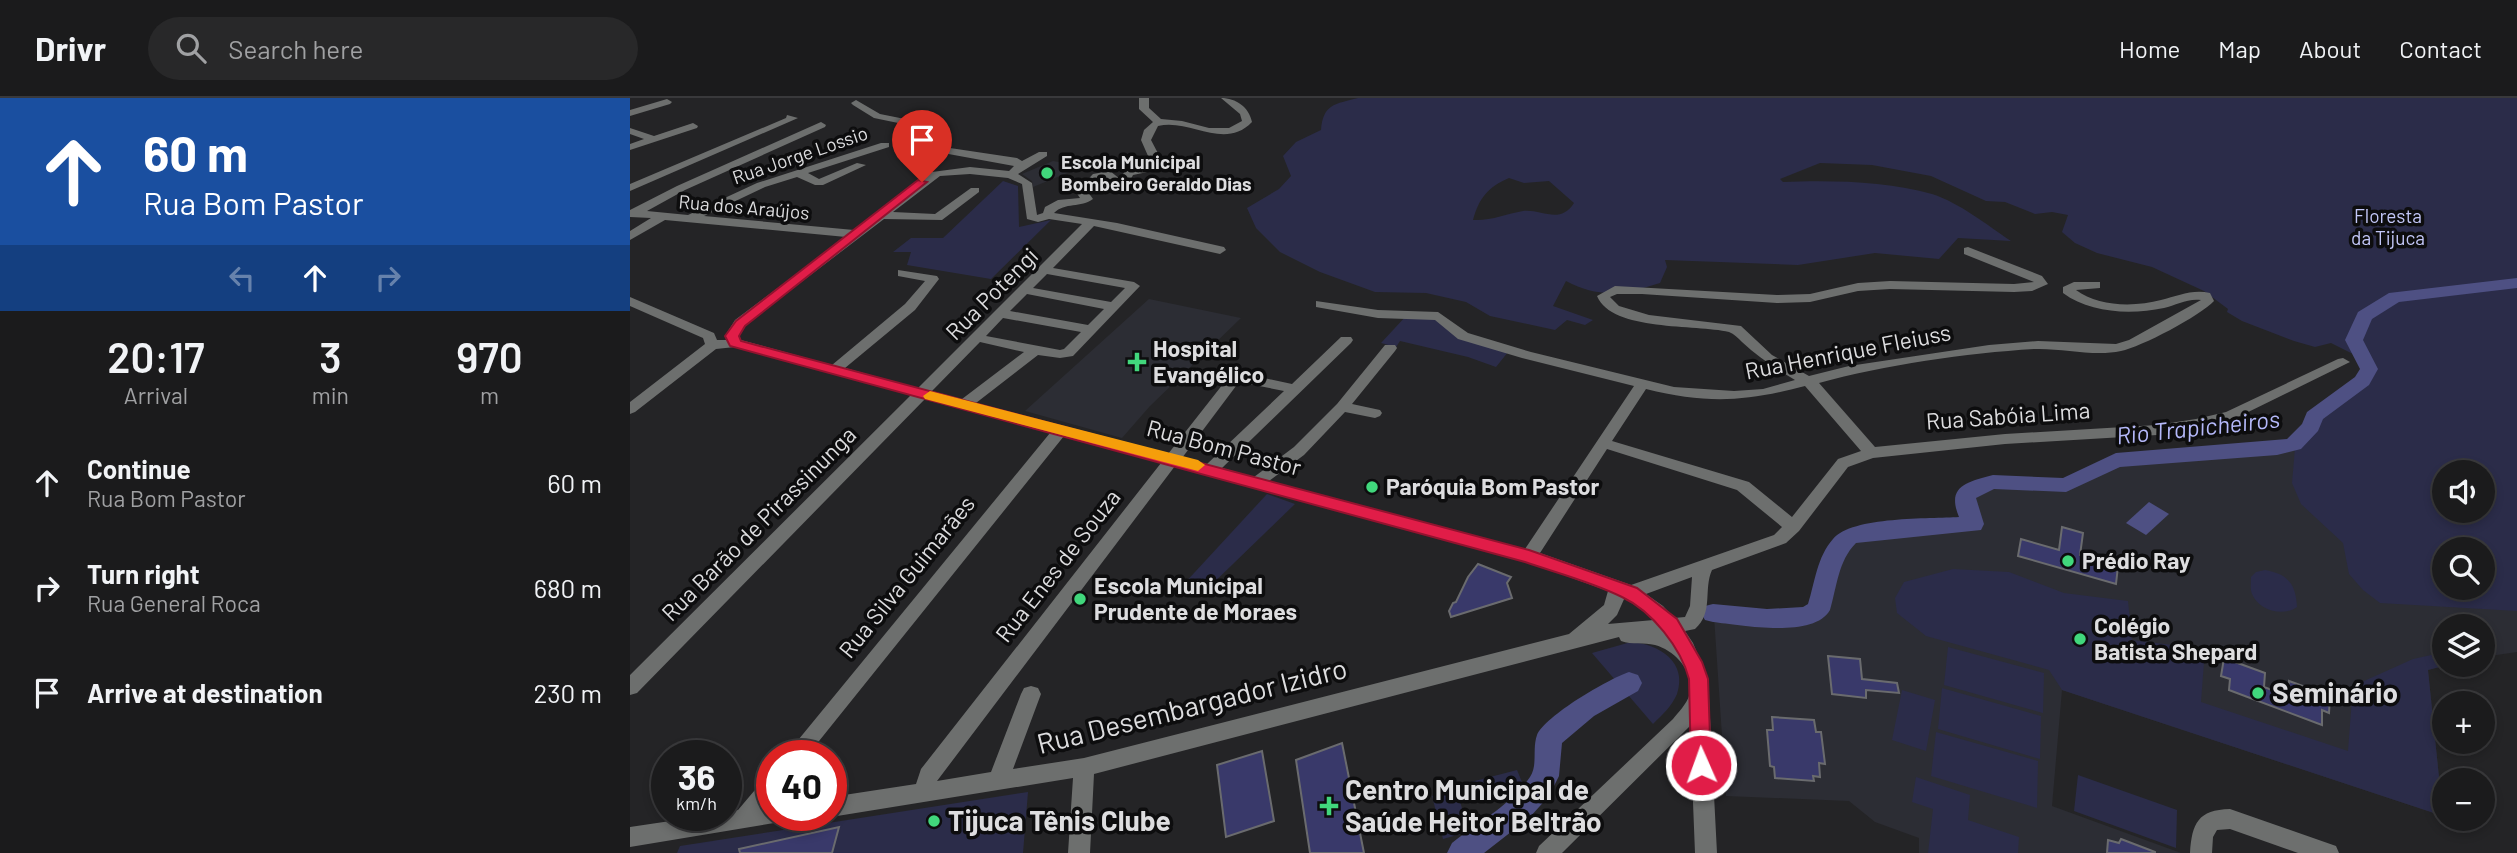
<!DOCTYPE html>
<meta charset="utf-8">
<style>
body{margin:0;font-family:Barlow,sans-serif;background:#282829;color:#f1f3f6;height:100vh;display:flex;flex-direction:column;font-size:26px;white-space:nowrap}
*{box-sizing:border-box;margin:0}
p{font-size:23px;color:#a0a1a3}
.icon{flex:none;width:38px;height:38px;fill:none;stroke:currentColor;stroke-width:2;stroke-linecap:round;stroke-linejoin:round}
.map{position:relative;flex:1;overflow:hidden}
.details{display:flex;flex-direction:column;background:#1b1b1c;width:630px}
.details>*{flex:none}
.guide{background:#1a4fa0;color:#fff;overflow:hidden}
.fabs{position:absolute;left:1802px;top:362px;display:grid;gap:14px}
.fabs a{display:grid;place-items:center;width:63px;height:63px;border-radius:50%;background:#1b1b1c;box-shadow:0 4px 10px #0003,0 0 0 2px #39393b;font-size:35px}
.speed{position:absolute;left:21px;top:642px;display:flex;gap:14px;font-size:35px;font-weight:700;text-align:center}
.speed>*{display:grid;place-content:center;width:91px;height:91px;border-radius:50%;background:#1b1b1c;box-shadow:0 4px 10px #0003,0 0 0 2px #39393b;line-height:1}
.speed small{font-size:18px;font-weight:400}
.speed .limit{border:10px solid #d22;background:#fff;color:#111}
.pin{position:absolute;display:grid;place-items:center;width:60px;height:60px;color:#fff;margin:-72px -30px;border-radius:50% 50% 50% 0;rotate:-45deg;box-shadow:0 0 7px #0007}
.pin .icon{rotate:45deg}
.me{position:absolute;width:77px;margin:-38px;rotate:358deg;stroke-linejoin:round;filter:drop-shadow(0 0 5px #0008)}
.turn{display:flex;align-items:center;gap:24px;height:147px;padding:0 28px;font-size:32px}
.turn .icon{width:91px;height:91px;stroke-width:2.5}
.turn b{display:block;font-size:49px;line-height:60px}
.lanes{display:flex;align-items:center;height:66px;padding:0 28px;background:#0003;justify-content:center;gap:35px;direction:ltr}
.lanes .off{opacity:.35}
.eta{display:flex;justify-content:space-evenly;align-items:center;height:119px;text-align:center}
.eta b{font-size:42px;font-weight:600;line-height:49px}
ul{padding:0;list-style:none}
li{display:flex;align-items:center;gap:21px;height:105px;padding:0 28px}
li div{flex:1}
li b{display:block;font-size:26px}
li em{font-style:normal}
header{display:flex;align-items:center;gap:42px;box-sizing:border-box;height:98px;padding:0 35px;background:#1b1b1c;border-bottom:2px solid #39393b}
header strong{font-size:33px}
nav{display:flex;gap:38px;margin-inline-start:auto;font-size:24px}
.search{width:490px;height:63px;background:#282829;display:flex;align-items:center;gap:18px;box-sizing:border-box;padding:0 24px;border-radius:38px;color:#a0a1a3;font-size:26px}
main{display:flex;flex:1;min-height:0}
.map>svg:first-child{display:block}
.built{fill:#2c2d34;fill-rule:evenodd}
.green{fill:#2b2c49;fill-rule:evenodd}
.water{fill:#4e5083}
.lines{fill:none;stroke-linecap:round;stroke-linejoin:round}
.river{fill:#4e5083;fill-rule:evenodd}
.building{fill:#39396a;stroke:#6a6b6e;stroke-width:2}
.minor{fill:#6d6f6e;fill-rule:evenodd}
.route{fill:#e11d48;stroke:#92132f;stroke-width:2}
.slow{fill:#f59e0b}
.poi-dot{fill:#41d77c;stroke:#0d0d0e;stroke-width:2.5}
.labels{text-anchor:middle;stroke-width:7;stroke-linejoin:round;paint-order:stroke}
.far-street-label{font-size:19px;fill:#dddddf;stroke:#0d0d0e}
.far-poi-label{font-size:19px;font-weight:bold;fill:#dddddf;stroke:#0d0d0e;text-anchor:start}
.far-park-label{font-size:19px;fill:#c3c7f8;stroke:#0d0d0e}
.street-label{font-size:23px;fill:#dddddf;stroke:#0d0d0e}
.poi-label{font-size:23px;font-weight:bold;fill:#dddddf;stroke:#0d0d0e;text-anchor:start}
.water-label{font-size:24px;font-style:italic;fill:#b4b8f9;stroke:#0d0d0e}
.near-poi-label{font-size:28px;font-weight:bold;fill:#dddddf;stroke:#0d0d0e;text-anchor:start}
.near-street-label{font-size:28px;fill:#dddddf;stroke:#0d0d0e}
</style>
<header>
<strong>Drivr</strong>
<div class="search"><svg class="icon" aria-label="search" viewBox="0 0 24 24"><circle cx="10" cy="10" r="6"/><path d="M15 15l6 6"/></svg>Search here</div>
<nav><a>Home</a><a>Map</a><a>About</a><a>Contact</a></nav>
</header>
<main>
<section class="details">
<div class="guide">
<div class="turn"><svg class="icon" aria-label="ahead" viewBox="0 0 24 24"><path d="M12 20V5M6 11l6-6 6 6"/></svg><div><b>60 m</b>Rua Bom Pastor</div></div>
<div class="lanes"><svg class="icon off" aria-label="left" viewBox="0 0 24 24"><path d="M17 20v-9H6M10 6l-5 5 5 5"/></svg><svg class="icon" aria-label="ahead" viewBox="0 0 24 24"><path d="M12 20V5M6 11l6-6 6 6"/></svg><svg class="icon off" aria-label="right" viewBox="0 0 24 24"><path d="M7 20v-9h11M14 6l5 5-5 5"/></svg></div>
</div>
<div class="eta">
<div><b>20:17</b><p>Arrival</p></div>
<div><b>3</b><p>min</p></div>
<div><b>970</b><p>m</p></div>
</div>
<ul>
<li><svg class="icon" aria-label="ahead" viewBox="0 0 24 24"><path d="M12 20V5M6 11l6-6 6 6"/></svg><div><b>Continue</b><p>Rua Bom Pastor</p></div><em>60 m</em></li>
<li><svg class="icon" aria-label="right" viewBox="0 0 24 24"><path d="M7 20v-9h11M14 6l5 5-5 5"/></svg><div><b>Turn right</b><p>Rua General Roca</p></div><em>680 m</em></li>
<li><svg class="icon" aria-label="arrive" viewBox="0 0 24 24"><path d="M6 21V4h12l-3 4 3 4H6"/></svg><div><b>Arrive at destination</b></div><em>230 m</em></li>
</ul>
</section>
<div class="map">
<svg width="1887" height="755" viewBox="0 0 1887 755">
<rect width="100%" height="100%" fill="#242426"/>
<g class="built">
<polygon points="423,63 440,66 434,69 442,73 403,89 402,83 392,76"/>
<polygon points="519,201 611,220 520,308 492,340 395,313"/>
<path d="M1688 317 1815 374V413H1853L1887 388V554L1853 559V528H1815V567H1817L1798 572 1813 718 1432 592 1422 708 1551 755H1289V740L1245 724 1219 703 1096 698 1084 518 1166 525 1188 518 1213 445 1232 436 1347 428 1338 400 1356 389 1375 386 1437 391 1481 367 1492 364 1665 350 1684 327ZM1815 452H1853V490H1815Z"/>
</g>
<g class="green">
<path d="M728 0H1887V513L1750 505 1733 492 1719 476 1713 445 1671 406 1662 385 1665 350 1684 327 1688 317 1684 313C1715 299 1724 294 1737 263L1701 245 1685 249 1664 243 1612 223 1597 214 1598 211 1574 193 1522 169 1467 155 1445 145 1432 134 1438 117 1422 114 1405 116 1375 104 1356 103 1301 78 1242 67 1190 65 1150 81 1153 84C1199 82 1258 83 1302 96 1330 105 1357 127 1381 143L1328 140 1309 161 1245 155 1168 167 1035 162 1037 169 1030 185C995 196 970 201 936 183L923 208 963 222 955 227 937 222 925 232 860 218 836 204 796 195 745 194 690 174 650 154 626 130 617 110 649 91 661 78 653 58 666 44 691 32C693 6 705 6 728 0ZM879 80 894 85 919 83 944 105C930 127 912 111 893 113 876 116 861 123 843 122 849 100 858 89 879 80ZM1815 374H1853V413H1815ZM1815 452H1853V490H1815Z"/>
<polygon points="373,83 388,88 389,129 421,122 361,181 277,167 281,154 263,154 281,140 313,140"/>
<polygon points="777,217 807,218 826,237 878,254 866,269 838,259 770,243 766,249 751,245"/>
<polygon points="637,396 665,406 573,495 553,487"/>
<polygon points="1323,471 1379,474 1434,495 1498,503 1502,542 1575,551 1571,604 1718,653 1723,588 1783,561 1815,554 1815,567 1817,567 1798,572 1813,718 1432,592 1419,572 1296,538 1267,515 1265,500 1274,484"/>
<path d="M1635 472C1658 476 1666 486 1667 509 1654 519 1629 513 1622 496 1620 491 1621 485 1621 479L1626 474Z"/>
<path d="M1001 544C1029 546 1058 564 1047 596 1042 608 1032 617 1023 626L962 555Z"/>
<polygon points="1318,549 1414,575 1413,615 1314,587"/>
<polygon points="1312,590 1411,618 1410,661 1308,631"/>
<polygon points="1272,592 1305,602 1296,653 1262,642"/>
<polygon points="1306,634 1408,663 1407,710 1301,678"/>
<polygon points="887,672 892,684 845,698 841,684"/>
<polygon points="1448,677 1547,712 1546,750 1444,713"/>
<polygon points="1286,679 1340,697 1338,722 1389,739 1388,755 1298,755 1303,711 1282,704"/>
<polygon points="827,691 838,734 813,741 802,698"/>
<polygon points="398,694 393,755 47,755 50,748"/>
</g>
<polygon class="water" points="1519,404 1539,416 1516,437 1496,425"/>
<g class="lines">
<g class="river">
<path d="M1887 180V190L1769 204 1742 221 1733 242 1748 271 1739 287 1693 321 1688 333 1671 351 1647 357 1490 369 1436 394 1364 391 1346 400 1354 426 1351 432 1226 445C1208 463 1207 489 1200 512 1184 541 1110 527 1083 524L1075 522 1071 515 1075 508 1083 506 1137 511 1173 509 1178 506C1185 484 1187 459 1203 441 1222 418 1300 421 1329 419 1316 388 1337 384 1363 377L1433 380 1486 355 1657 341 1672 326 1677 314 1725 279 1730 271 1715 242 1728 214 1759 195Z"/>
<path d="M999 574 1008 577 1012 585 1008 593 964 618 932 645 929 678 919 698 900 719 854 755H817L822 745C847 725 881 707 900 679 908 667 902 651 907 637 915 618 978 581 999 574Z"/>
</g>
</g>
<g class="building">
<polygon points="1432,429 1453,435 1450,457 1488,468 1486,486 1388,458 1391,441 1429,452"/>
<polygon points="848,466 881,479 877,485 882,500 821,519 819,513 823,505 826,504 838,479"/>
<polygon points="1198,558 1230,561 1232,581 1267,585 1269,595 1236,592 1236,600 1202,596"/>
<polygon points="1594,560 1635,575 1634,589 1658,598 1659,583 1700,598 1699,615 1692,612 1692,627 1599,592 1600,581 1591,578"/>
<polygon points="1142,619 1184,622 1186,634 1191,634 1195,666 1189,665 1190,679 1183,678 1184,683 1145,680 1144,669 1140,668 1137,632 1143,632"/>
<polygon points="712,645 734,755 680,755 666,662"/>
<polygon points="632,653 644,723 596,739 587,667"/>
<polygon points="209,729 202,755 110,755 109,751"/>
<polygon points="1491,741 1525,754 1525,755 1477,755 1478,742 1489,745"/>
</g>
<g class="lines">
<g class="minor">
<path d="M509 0H519V10L531 21 552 23 579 30H599L612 23 610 16 591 0C606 0 619 9 622 24 594 53 560 20 528 28L521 42 532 63V71L503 77 499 85 490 88 478 84 476 80 470 81 458 94 463 101C451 110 435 104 424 115L487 125 594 149 596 152 590 156 464 128 423 170 504 184 510 188 443 258 430 260 408 257 346 305 538 356 604 272H614L615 276 662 286 711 239H721L723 242 721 245 592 370 624 379 664 349 707 306 755 247H765L767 250 765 253 722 306 750 312 752 315 750 318 745 320 715 314 674 357 639 383 895 451 1004 288 892 260 828 241 805 222 748 220 686 209V203L748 212 808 214 838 235 901 254 1044 289 1104 293 1133 291 1165 282C1145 270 1128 259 1112 244 1108 240 1104 236 1099 234 1066 226 982 234 967 198L985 188 1147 197 1180 196 1228 185 1260 183 1384 186 1404 184 1334 156V150L1338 149 1412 178 1418 186 1402 193 1384 194 1260 191 1228 193 1180 204 1147 205 1012 196H987L980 199 989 208 1019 217 1111 228 1142 257 1179 278 1219 268 1359 247 1408 243 1486 246 1499 242 1571 202C1558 200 1546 207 1534 210 1500 217 1460 215 1433 195V189L1444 184H1470V190L1446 192C1468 209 1505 209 1531 202 1548 198 1562 191 1580 195L1584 203C1570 218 1511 249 1491 253 1464 259 1433 250 1405 251 1338 255 1254 267 1189 285L1245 349 1375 336 1527 327 1566 321 1596 314 1708 261 1713 260 1720 264 1606 320 1566 331 1527 337 1375 346 1243 360 1218 369 1169 433 1156 445 1082 472C1073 492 1084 514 1065 531L1055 533 1063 545 1078 581 1087 755H1065L1060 628 932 755H906L909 748 1043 621C1048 615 1057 605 1059 598 1065 574 1046 553 1025 547 1014 544 1002 547 991 543L989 539 464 676 460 755H438L443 680 201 719 198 718H201V699L286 686 291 671 531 365 434 338 177 658H155L420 335 295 301 7 595 0 597V577L281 297 105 249 86 251 5 314 0 316V304L75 246 73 240 0 208V199L84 235 87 242H97L95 238 105 222 216 139 35 122 0 142V133L21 120 0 119V112L47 88 191 24 196 27 195 29 55 92 17 113 58 117 127 85 251 45H259V49L178 75 189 81 227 65 236 67 193 87H185L167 79 135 89 74 118 224 132 302 74 340 69 379 73 384 68 313 55 273 26 244 20 223 7 221 5 226 2 250 16 280 22 320 50 387 60 392 63 409 54H417V58L388 76 402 85 407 117 413 115 415 109 428 102 450 100 446 94 463 76 480 73 490 81 495 73 522 67 511 42 514 32 523 24 509 11ZM340 76 378 80 392 86 397 121 408 124 419 121 452 126 288 290 215 270 285 212 309 181 307 178 268 172V178L295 183 275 206 202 267 111 242 109 238 115 227 254 121 312 122 349 94V90H341L305 116 263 114 310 78ZM417 176 495 190 481 204 403 190ZM397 196 474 211 458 227 380 213ZM373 220 451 234 434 251 430 252 356 238ZM350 244 394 254 332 301 302 293ZM609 284 654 293 577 366 552 360ZM1175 288 1231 353 1208 361 1162 419 1119 384 982 343 1016 291C1077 306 1115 304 1175 288ZM977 351 1107 392 1152 429 1144 437 1001 487 910 455ZM545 368 895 463 978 493 974 507 939 536 454 660 383 671 411 596 408 590 401 588 394 590 391 596 361 674 307 683ZM1062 479 1060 508 1055 519 1044 520 1033 508 1016 496ZM995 499 1021 518 1024 522 978 526 987 517Z"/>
<polygon points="37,1 42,4 40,6 0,18 0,12"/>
<polygon points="157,17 168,20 0,93 0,86 156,20"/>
<polygon points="63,25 68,28 67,30 0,52 0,46 14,41 0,36 0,30 24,38"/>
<polygon points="142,678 142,703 138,708 142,707 142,718 152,718 150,724 0,749 0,729 74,718 96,718 96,714 108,712 135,680"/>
<path d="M1600 711 1706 748 1709 755H1668L1600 731 1587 732 1583 739 1582 755H1560C1562 725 1568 712 1600 711Z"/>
</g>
</g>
<path class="route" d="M288 82 297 84 115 228 109 238 111 243 899 452 1007 490 1047 521 1072 564 1078 581 1081 667 1078 673 1071 676 1064 673 1061 667 1059 581C1051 550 1022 513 992 499 962 484 927 475 895 464L100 248 95 238 106 223Z"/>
<polygon class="slow" points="300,293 568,362 575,367 568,373 295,301 293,298"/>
<g class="poi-dot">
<circle cx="417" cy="75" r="7"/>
<path d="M503.5 253.5h7v7h7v7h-7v7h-7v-7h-7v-7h7z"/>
<circle cx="742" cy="389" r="7"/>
<circle cx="1438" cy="463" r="7"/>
<circle cx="450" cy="501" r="7"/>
<circle cx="1450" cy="541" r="7"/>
<circle cx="1628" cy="595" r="7"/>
<path d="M695.5 697.5h7v7h7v7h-7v7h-7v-7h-7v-7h7z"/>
<circle cx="304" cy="723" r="7"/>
</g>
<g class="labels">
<g class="far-street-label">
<text transform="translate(170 57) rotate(-19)" y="7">Rua Jorge Lossio</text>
<text transform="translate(114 109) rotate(5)" y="7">Rua dos Araújos</text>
</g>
<g class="far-poi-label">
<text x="431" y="71">Escola Municipal<tspan x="431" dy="22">Bombeiro Geraldo Dias</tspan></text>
</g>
<g class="far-park-label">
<text x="1758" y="125">Floresta<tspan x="1758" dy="22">da Tijuca</tspan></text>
</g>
<g class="street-label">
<text transform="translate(362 196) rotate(-45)" y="8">Rua Potengi</text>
<text transform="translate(1218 254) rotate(-11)" y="8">Rua Henrique Fleiuss</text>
<text transform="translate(1378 318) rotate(-4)" y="8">Rua Sabóia Lima</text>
<text transform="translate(594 350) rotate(15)" y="8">Rua Bom Pastor</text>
<text transform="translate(129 426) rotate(-45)" y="8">Rua Barão de Pirassinunga</text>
<text transform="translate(428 468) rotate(-52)" y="8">Rua Enes de Souza</text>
<text transform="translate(277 479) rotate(-51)" y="8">Rua Silva Guimarães</text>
</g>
<g class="poi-label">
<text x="523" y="259">Hospital<tspan x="523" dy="26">Evangélico</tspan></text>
<text x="756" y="397">Paróquia Bom Pastor</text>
<text x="1452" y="471">Prédio Ray</text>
<text x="464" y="496">Escola Municipal<tspan x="464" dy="26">Prudente de Moraes</tspan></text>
<text x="1464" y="536">Colégio<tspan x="1464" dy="26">Batista Shepard</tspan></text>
</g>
<g class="water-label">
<text transform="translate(1568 330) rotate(-6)" y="8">Rio Trapicheiros</text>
</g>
<g class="near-poi-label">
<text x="1642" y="605">Seminário</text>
<text x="715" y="702">Centro Municipal de<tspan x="715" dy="32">Saúde Heitor Beltrão</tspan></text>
<text x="318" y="733">Tijuca Tênis Clube</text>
</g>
<g class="near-street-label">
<text transform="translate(562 608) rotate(-14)" y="10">Rua Desembargador Izidro</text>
</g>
</g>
</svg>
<div class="fabs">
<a><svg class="icon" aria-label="sound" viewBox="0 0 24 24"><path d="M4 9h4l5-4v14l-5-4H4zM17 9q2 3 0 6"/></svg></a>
<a><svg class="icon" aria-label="search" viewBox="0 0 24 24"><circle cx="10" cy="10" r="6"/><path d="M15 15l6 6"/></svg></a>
<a><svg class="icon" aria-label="layers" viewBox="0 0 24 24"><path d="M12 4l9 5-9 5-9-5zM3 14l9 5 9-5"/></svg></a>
<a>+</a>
<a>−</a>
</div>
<div class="speed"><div>36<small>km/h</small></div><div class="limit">40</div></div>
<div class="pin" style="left:292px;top:84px;background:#d93025"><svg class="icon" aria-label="arrive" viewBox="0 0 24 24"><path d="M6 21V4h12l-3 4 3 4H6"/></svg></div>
<svg class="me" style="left:1071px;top:667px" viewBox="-20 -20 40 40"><circle r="17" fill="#e11d48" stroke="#fff" stroke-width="3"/><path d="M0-11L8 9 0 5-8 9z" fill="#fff"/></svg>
</div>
</main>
